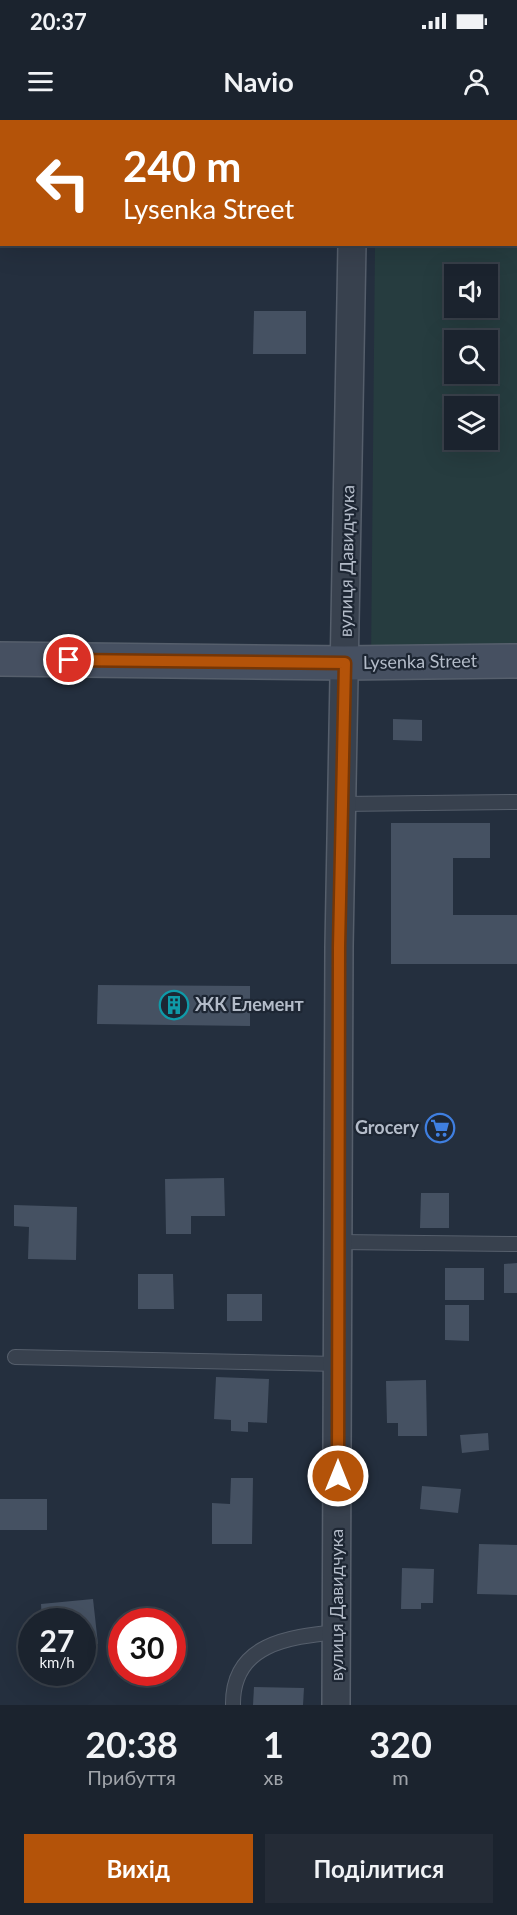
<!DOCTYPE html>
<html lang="uk">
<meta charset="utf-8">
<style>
body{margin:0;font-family:Lato,sans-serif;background:#242b36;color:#f1f3f6;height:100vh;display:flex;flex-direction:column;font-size:22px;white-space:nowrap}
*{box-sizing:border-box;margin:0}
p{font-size:20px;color:#a0a4aa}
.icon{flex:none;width:33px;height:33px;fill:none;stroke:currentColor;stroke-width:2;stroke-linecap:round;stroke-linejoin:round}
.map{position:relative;height:1585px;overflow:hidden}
.details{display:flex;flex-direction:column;background:#1b232e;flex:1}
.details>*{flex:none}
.top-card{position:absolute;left:0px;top:0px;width:518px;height:126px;box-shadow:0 6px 24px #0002,0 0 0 2px #39404a;background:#b45309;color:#fff;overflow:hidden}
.tools{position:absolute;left:444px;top:144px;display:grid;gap:12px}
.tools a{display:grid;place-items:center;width:54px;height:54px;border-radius:0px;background:#1b232e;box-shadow:0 6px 24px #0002,0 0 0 2px #39404a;font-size:30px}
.speed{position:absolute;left:18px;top:1488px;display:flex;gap:12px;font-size:30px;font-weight:700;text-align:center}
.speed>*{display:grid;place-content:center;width:78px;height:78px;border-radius:50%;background:#1b232e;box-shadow:0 6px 24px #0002,0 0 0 2px #39404a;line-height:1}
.speed small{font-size:15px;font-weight:400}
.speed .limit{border:9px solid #d22;background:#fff;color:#111}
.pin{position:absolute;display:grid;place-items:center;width:51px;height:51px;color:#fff;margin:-26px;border:3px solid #fff;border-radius:50%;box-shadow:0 2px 6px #0007}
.me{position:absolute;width:66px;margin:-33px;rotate:0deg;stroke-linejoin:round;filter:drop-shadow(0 0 4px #0008)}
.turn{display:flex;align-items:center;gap:21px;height:126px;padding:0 24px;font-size:27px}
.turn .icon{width:78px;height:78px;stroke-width:2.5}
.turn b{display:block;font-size:42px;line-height:51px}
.eta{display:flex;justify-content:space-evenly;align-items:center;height:102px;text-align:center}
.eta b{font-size:36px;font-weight:700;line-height:42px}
.button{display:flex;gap:12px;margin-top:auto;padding:12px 24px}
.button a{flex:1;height:69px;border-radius:0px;background:#b45309;color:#fff;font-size:24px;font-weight:700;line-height:69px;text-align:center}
.button a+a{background:#242b36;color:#f1f3f6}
.status{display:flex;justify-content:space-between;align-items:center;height:42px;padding:0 30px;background:#1b232e;direction:ltr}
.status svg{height:16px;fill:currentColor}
header{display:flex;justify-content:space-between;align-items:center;height:78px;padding:0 24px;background:#1b232e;font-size:27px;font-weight:700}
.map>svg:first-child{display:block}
.green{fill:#263c3f;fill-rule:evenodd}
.building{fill:#455162}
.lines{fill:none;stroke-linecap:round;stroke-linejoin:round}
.lane-casing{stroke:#565f6c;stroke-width:16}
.street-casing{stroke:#565f6c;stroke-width:30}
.secondary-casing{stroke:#565f6c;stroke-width:36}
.lane{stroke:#38414e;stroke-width:14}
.street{stroke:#38414e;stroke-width:27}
.secondary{stroke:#465061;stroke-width:33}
.route-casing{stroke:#753606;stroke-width:15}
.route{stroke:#b45309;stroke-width:10}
.labels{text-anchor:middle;stroke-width:4.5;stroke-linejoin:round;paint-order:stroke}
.street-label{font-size:18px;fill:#b4bcc9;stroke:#1d2633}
.poi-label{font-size:18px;font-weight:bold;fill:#b4bcc9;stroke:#1d2633;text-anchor:start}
</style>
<div class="status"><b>20:37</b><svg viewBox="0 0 49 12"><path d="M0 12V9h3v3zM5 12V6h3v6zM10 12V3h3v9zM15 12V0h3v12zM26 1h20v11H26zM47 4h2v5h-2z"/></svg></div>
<header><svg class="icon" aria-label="menu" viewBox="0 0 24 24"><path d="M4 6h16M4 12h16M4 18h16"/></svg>Navio<svg class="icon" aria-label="person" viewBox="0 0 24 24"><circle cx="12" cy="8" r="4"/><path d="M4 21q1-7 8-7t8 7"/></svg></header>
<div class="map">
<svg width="517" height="1585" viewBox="0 0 517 1585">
<rect width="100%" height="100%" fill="#242f3e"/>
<path class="green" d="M376 0H517V536L371 540 375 125 516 124V2ZM454 154H488V188H454ZM454 220H488V254H454ZM454 286H488V320H454Z"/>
<g class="building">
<polygon points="254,191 306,191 306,234 253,234"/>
<polygon points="393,599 422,600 422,621 393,620"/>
<polygon points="391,703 490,703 490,738 453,738 453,795 517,795 517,844 391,844"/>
<polygon points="98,865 250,866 250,906 97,904"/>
<polygon points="224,1058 225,1096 191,1096 191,1114 166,1114 165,1059"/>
<polygon points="421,1073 449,1073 449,1108 420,1108"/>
<polygon points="14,1085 77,1087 76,1140 28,1139 29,1107 14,1106"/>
<polygon points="517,1143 517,1173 504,1173 504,1144"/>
<rect x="445" y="1148" width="39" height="32"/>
<polygon points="138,1154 173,1154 174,1189 138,1189"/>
<rect x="227" y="1174" width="35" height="27"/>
<polygon points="445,1185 469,1185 469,1221 445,1220"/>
<polygon points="216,1257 269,1259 267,1303 248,1302 248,1312 231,1311 231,1300 214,1299"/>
<polygon points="426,1260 427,1316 398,1316 398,1303 387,1303 386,1261"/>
<polygon points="488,1313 489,1330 462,1333 460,1315"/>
<polygon points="231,1358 253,1358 252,1424 212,1424 212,1383 230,1384"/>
<polygon points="422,1366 461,1369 458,1393 420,1389"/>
<rect x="0" y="1379" width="47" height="31"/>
<polygon points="479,1424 517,1425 517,1475 477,1474"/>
<polygon points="402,1448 434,1449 433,1483 421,1483 421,1489 401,1489"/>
<polygon points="93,1479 98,1524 82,1525 82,1502 42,1502 41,1484"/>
<polygon points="254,1567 304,1568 303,1585 253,1585"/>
</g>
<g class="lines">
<g class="lane-casing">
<g id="lane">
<polyline points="342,684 517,682"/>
<polyline points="340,1122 517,1124"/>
<polyline points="15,1237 339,1244"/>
<path d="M233 1585C232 1524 288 1517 337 1512"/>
</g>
</g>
<g class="street-casing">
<g id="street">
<polyline points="354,2 354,0"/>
<polyline points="336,1585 339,827 352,124"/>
</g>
</g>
<g class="secondary-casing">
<polyline id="secondary" points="0,539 345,543 517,541"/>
</g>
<use href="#lane" class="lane"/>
<use href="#street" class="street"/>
<use href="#secondary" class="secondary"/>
</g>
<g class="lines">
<g class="route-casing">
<polyline id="route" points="69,540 345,543 339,827 338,1356"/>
</g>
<use href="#route" class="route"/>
</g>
<defs>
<g id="building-ring" transform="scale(1.5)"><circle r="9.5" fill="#1d2633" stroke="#0f9aa8" stroke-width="1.5"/><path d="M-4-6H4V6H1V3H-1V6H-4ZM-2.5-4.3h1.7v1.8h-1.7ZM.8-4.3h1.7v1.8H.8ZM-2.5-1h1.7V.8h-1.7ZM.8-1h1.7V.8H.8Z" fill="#0f9aa8"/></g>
<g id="supermarket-ring" transform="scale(1.5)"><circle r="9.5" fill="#1d2633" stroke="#3f7fe0" stroke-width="1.5"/><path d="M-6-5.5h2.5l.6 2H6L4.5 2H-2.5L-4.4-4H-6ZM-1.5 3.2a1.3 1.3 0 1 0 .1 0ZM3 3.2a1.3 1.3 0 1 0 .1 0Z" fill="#3f7fe0"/></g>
</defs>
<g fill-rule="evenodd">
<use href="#building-ring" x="174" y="885"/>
<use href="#supermarket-ring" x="440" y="1008"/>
</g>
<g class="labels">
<g class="street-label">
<text transform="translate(347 441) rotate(-89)" y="6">вулиця Давидчука</text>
<text transform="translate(420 542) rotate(-1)" y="6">Lysenka Street</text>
<text transform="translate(337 1485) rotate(-90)" y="6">вулиця Давидчука</text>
</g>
<g class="poi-label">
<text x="195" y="891">ЖК Елемент</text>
<text x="419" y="1014" text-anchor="end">Grocery</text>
</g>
</g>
</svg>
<div class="tools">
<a><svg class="icon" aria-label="sound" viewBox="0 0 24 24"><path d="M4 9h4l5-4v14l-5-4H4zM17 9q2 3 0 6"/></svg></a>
<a><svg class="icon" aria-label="search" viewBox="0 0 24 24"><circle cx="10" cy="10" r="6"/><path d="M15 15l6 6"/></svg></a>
<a><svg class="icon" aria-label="layers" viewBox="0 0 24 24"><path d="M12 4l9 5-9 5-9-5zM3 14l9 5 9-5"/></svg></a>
</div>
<div class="speed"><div>27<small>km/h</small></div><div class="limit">30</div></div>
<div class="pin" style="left:69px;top:540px;background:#d93025"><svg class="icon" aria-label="arrive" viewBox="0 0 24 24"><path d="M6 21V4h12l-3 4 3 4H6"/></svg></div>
<svg class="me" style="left:338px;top:1356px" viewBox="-20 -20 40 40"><circle r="17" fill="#b45309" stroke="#fff" stroke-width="3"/><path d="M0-11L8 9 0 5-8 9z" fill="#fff"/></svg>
<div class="top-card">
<div class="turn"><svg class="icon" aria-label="left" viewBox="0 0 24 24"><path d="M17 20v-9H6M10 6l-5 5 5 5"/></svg><div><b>240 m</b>Lysenka Street</div></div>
</div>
</div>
<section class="details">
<div class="eta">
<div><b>20:38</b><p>Прибуття</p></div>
<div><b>1</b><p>хв</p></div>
<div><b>320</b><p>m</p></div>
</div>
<div class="button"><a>Вихід</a><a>Поділитися</a></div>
</section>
